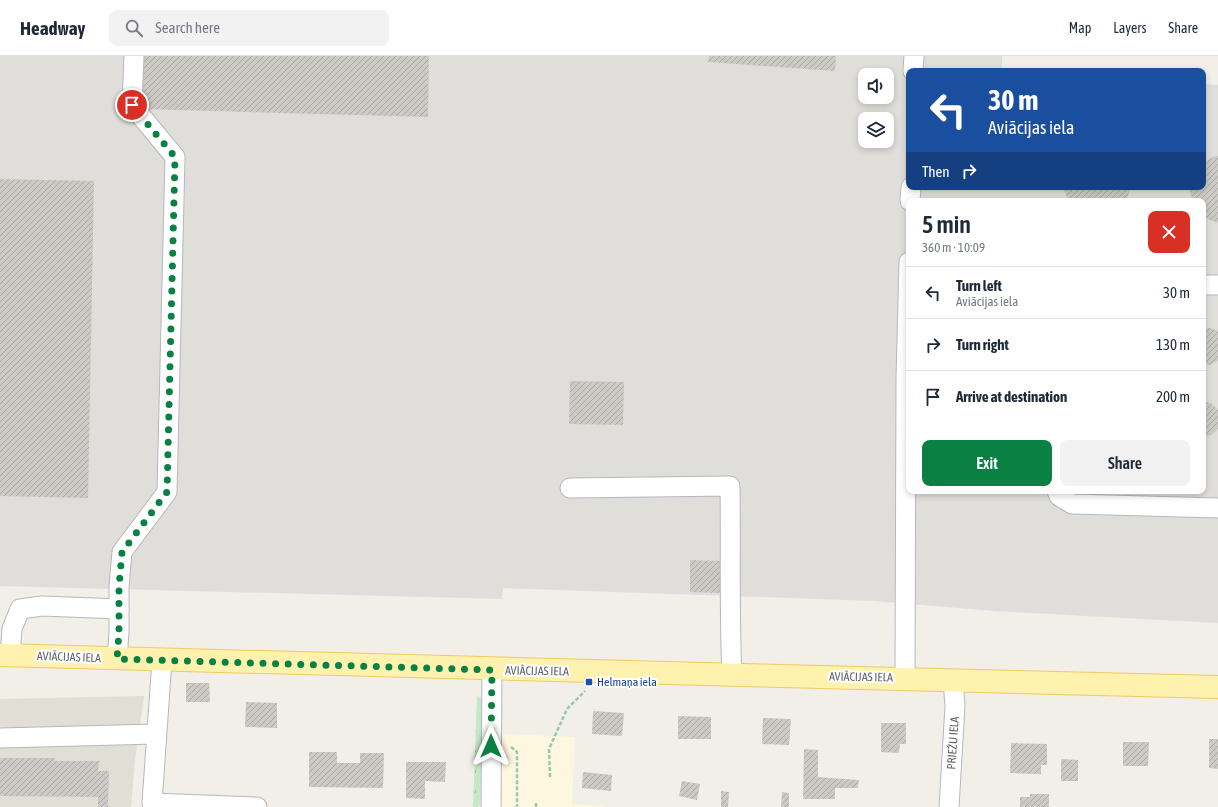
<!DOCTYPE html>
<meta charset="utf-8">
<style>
body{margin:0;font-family:"Asap Condensed",sans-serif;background:#f2f2f3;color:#1f2937;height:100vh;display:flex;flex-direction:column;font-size:15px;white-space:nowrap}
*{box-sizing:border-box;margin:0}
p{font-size:13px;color:#747a83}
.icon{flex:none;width:22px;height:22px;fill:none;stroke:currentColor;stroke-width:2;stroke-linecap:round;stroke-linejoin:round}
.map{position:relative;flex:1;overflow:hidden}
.details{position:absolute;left:906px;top:142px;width:300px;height:296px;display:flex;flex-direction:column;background:#fff;border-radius:8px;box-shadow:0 2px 6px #0003}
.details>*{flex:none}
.banner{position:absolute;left:906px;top:12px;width:300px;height:122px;border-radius:8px;box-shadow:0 2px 6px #0003;background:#1a4fa0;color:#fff;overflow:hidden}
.fabs{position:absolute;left:858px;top:12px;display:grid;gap:8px}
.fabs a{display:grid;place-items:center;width:36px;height:36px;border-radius:8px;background:#fff;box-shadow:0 2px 6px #0003;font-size:20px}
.pin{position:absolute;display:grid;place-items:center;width:34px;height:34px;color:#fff;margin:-17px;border:2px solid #fff;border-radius:50%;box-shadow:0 1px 4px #0007}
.me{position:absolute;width:44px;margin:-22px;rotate:0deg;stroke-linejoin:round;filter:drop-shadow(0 0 3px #0008)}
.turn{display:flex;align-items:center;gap:14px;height:84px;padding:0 16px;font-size:18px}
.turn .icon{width:52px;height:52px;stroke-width:2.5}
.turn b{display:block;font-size:28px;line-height:34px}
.then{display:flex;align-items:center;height:38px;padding:0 16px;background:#0003;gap:8px;font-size:15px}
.round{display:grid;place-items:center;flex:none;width:42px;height:42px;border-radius:8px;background:#f2f2f3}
.head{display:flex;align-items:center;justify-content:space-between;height:68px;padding:0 16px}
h1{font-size:24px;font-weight:600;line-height:30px}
.cta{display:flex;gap:8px;margin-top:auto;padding:8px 16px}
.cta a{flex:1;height:46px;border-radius:8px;background:#0b8043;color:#fff;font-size:16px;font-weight:600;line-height:46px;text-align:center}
.cta a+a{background:#f2f2f3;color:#1f2937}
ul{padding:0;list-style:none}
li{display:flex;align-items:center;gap:12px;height:52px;padding:0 16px;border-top:1px solid #e0e1e3}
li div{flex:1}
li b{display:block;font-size:15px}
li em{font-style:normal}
header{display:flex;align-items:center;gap:24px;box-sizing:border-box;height:56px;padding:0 20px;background:#fff;border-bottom:1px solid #e0e1e3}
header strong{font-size:19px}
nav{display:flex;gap:22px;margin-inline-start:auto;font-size:14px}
.search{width:280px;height:36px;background:#f2f2f3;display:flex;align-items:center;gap:10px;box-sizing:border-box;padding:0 14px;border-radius:8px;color:#747a83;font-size:15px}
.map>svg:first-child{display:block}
.commercial{fill:#fef7e0}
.industrial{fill:#e0deda;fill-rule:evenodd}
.education{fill:#e1ded6}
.grass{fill:url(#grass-tufts)}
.building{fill:url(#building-hatch)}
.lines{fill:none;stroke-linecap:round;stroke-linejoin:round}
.minor-casing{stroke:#b5b8bc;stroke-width:21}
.major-casing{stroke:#f2c960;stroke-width:24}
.path{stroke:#9cc7a9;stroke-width:2.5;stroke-dasharray:4 2;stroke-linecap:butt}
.minor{stroke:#fff;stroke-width:19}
.major{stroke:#fff2af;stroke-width:22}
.route{stroke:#0b8043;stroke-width:7;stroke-dasharray:0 12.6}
.transit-dot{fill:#1a4fb4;stroke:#fff;stroke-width:1.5}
.labels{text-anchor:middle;stroke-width:4;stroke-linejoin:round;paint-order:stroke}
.street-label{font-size:12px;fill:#5f6368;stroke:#fff}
.transit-label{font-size:12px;fill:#164399;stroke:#fff;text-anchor:start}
</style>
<header>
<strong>Headway</strong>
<div class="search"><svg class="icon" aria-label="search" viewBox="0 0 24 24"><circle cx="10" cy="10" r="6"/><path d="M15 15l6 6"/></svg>Search here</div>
<nav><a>Map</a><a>Layers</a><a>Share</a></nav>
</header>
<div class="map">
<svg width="1218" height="751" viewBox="0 0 1218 751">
<defs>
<pattern id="grass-tufts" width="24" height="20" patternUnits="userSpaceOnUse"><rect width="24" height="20" fill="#c5e8c5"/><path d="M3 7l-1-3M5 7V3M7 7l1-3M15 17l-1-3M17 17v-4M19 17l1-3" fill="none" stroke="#a3c0a4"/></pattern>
<pattern id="building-hatch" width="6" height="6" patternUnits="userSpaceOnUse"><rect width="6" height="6" fill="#cccac5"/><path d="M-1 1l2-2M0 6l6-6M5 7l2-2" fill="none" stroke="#a9a8a4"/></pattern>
</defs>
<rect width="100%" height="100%" fill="#f1efe8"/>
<polygon class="commercial" points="501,678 575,681 572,748 612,751 497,751"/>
<path class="industrial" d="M0 0H1002V13L1026 15H909V131H1203V28L1218 29V567L994 555 874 545 503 532 502 543 0 530ZM865 19H887V41H865ZM865 63H887V85H865ZM909 145H1203V435H909Z"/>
<polygon class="education" points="144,640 135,704 131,751 0,751 0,643"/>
<polygon class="grass" points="477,640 482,643 483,649 480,748 478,751 473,751"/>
<g class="building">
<polygon points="142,0 429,0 428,61 141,53"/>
<polygon points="709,0 836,0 835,15 708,6"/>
<polygon points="1215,100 1218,100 1218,167 1210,164 1203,160 1203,145 1193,145 1190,136 1191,131 1203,131 1203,107"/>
<polygon points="0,123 94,125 88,442 0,440"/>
<polygon points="1063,131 1131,131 1126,145 1068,145"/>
<polygon points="1210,272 1218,275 1218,305 1210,309 1203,308 1203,273"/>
<polygon points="570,325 624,326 623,369 569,368"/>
<polygon points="1203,345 1211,347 1218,354 1218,372 1211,379 1204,381 1203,381"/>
<polygon points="690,504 723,505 722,537 690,536"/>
<polygon points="186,627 209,627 210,646 186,646"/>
<polygon points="246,646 277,647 277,672 245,671"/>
<polygon points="593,655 624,657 622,680 592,678"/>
<polygon points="678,660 711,661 711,683 678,683"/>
<polygon points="763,662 791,663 789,689 762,688"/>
<polygon points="881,667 906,667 906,688 900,688 899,697 881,696"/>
<polygon points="1209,683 1218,683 1218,713 1209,712"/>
<polygon points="1123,686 1149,686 1148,710 1123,710"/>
<polygon points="1011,687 1047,688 1047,709 1041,709 1041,718 1010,717"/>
<polygon points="804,693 818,694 818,721 859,724 858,732 835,732 835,743 803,743"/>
<polygon points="309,696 337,696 337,707 360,707 360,697 384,697 383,732 309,731"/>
<polygon points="0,702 55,702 55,705 99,705 98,715 109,715 108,751 98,751 98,741 0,740"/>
<polygon points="1061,703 1078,704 1078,725 1061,725"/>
<polygon points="406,706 446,706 445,726 425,725 425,743 406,742"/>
<polygon points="583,716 612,719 611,735 582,732"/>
<polygon points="682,725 700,728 697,744 679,740"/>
<polygon points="721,735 729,736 728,751 721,751"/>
<polygon points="782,736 789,737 789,751 781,751"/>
<polygon points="1030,738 1049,738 1049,751 1020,751 1020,741 1030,741"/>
</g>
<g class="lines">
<g class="minor-casing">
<g id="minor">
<polyline points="913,15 914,0"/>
<polyline points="910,145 911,131"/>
<polyline points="1203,229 1218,229"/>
<path d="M570 432 730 430C731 493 729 556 732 619"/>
<polyline points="1057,435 1059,440 1072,448 1218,452"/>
<polyline points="10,600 12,573 20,553 42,550 119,553"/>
<polyline points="117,603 119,576 119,531 122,496 167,436 175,101 132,49 134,0"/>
<polyline points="162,604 152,747 257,751"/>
<polyline points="905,622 906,323 909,206"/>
<polyline points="0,682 156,678"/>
<polyline points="491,751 492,614"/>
<polyline points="949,751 955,650 953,624"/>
</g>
</g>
<g class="major-casing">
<path id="major" d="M0 599C406 612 812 620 1218 631"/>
</g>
<g class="path">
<polyline points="511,691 517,696 517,751"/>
<polyline points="550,721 549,693 567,653 585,635"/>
<polyline points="536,751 536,747"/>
</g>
<use href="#minor" class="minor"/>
<use href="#major" class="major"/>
</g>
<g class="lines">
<polyline class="route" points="132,49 175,101 167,436 122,496 119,531 119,576 117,603 492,614 491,690"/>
</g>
<rect class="transit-dot" x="585" y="622" width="8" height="8" rx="2"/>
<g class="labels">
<g class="street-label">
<text transform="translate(69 601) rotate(2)" y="4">AVIĀCIJAS IELA</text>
<text transform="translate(537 615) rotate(1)" y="4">AVIĀCIJAS IELA</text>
<text transform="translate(861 621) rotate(1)" y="4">AVIĀCIJAS IELA</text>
<text transform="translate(953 687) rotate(-86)" y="4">PRIEŽU IELA</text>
</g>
<g class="transit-label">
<text x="597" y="630">Helmaņa iela</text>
</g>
</g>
</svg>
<div class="fabs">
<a><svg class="icon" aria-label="sound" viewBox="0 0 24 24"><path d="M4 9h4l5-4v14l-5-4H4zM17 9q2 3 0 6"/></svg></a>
<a><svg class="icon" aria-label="layers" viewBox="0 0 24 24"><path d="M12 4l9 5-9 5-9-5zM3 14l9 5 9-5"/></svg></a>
</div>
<div class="pin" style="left:132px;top:49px;background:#d93025"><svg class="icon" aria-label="arrive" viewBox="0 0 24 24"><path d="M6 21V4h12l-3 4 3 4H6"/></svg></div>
<svg class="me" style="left:491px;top:690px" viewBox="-20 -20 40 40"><path d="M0-17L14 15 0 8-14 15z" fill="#0b8043" stroke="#fff" stroke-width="4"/></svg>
<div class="banner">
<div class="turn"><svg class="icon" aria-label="left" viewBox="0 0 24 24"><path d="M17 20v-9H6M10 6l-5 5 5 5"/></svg><div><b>30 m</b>Aviācijas iela</div></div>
<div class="then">Then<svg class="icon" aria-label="right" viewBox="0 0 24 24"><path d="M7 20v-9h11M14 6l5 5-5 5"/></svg></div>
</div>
<section class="details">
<div class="head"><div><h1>5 min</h1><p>360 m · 10:09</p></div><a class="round" style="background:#d93025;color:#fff"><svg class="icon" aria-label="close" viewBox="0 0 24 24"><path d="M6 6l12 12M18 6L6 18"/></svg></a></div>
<ul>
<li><svg class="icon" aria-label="left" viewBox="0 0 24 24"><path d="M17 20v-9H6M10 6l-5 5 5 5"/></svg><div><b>Turn left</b><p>Aviācijas iela</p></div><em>30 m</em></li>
<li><svg class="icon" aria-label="right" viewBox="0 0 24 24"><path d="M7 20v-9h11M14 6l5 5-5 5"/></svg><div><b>Turn right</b></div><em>130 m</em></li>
<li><svg class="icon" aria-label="arrive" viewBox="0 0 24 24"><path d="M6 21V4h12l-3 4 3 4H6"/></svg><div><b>Arrive at destination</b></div><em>200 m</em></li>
</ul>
<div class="cta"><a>Exit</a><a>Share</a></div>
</section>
</div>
